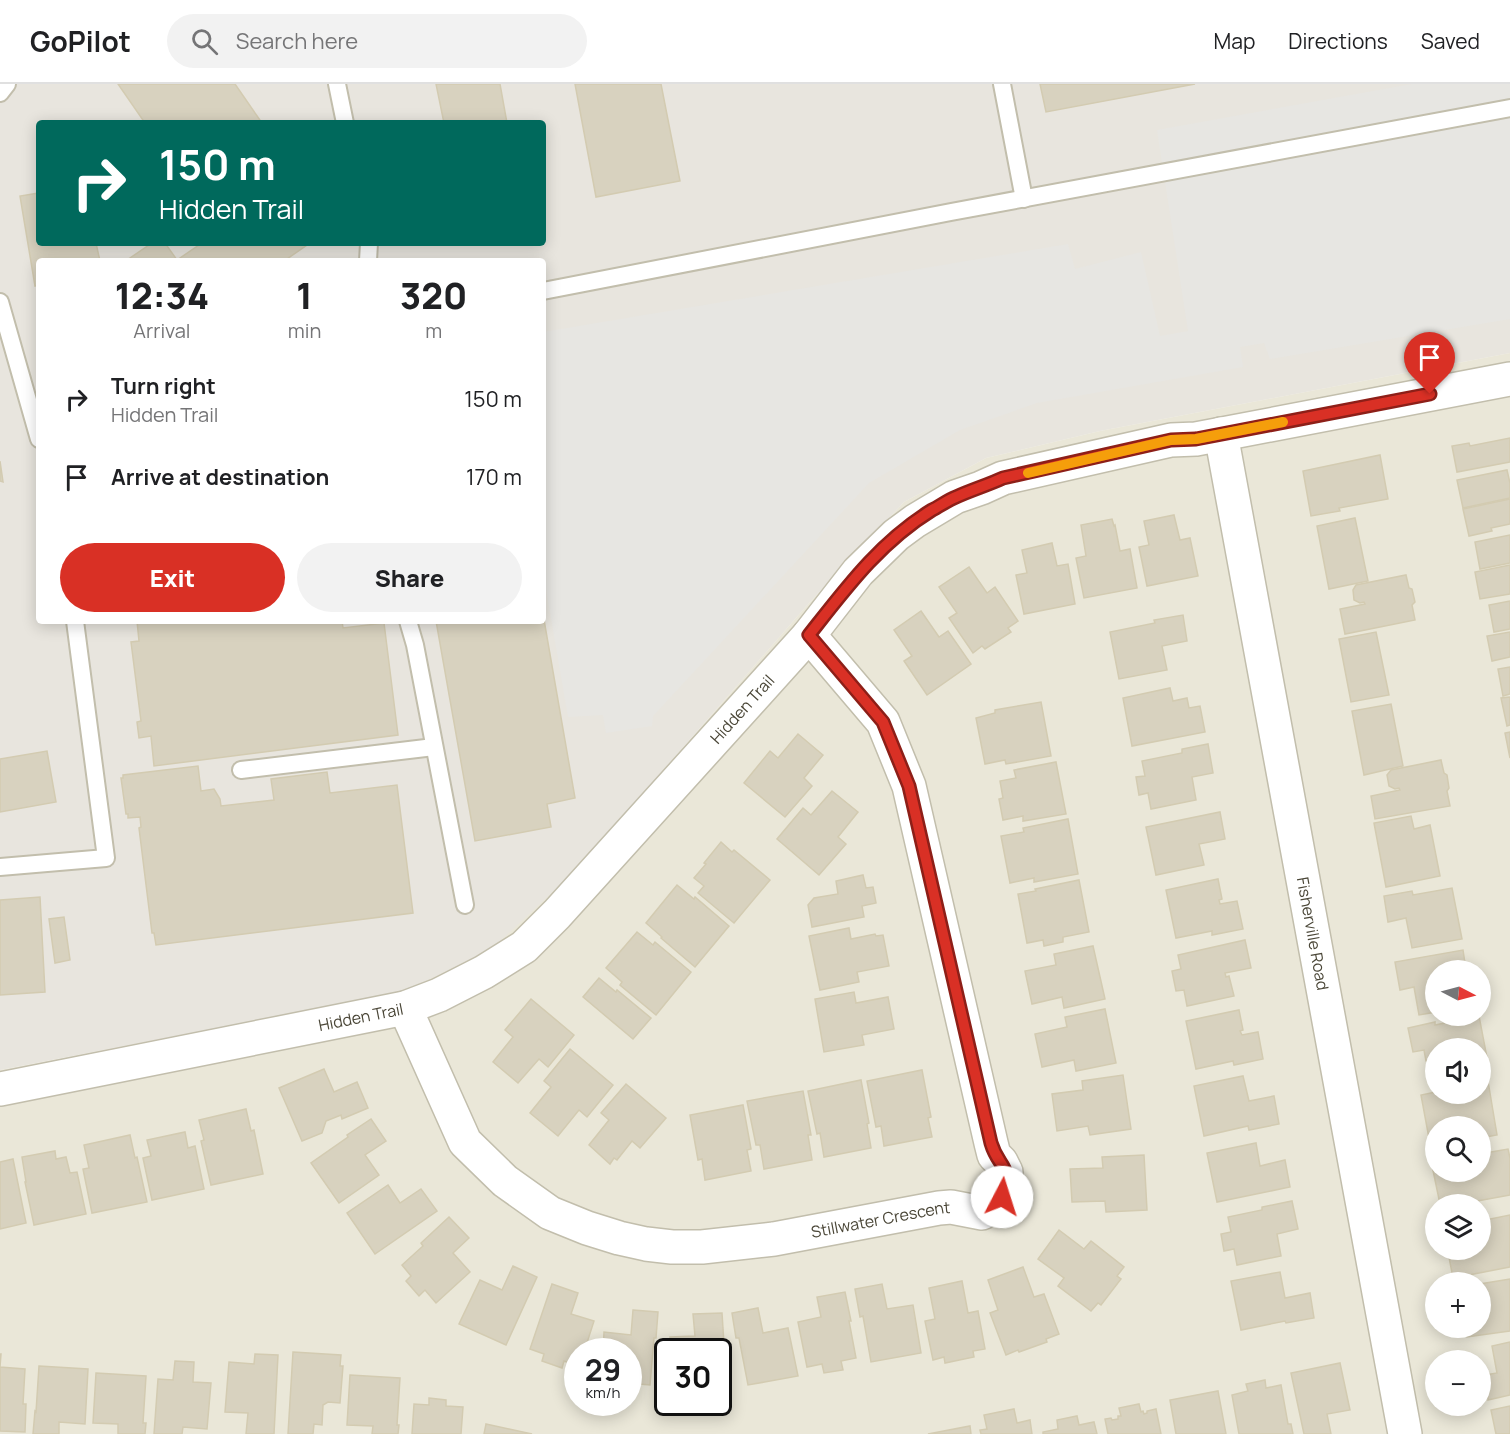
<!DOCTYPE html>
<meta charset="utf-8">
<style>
body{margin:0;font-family:Manrope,sans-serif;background:#f2f2f2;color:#202124;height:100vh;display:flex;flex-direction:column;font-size:22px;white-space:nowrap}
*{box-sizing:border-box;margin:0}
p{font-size:20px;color:#757577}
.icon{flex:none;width:33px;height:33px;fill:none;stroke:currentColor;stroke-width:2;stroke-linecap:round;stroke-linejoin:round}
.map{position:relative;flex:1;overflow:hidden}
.side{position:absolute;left:36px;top:174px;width:510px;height:366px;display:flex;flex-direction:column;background:#fff;border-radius:6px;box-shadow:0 3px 15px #0003}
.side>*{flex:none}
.top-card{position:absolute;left:36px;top:36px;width:510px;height:126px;border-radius:6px;box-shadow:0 3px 15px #0003;background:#00695c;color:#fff;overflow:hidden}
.needle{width:39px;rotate:96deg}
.controls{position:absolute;left:1425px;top:876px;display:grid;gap:12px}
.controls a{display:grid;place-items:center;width:66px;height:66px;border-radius:50%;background:#fff;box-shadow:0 3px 15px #0003;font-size:30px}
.speed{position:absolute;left:564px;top:1254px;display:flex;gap:12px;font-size:30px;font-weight:700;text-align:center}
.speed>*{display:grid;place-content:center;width:78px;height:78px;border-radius:50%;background:#fff;box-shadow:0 3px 15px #0003;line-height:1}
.speed small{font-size:15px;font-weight:400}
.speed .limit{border:3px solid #111;border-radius:9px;background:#fff;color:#111}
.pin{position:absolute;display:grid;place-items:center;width:51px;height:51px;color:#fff;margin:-62px -26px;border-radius:50% 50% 50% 0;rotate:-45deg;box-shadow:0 0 6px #0007}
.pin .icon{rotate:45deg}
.me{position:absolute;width:66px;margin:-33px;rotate:5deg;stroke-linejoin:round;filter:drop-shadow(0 0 4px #0008)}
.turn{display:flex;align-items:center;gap:21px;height:126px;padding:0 24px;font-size:27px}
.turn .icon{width:78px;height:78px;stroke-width:2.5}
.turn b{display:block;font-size:42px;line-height:51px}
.eta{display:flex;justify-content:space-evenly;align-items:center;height:102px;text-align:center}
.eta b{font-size:36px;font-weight:800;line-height:42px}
.primary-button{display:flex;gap:12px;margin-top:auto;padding:12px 24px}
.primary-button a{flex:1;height:69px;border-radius:36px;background:#d93025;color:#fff;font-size:24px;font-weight:800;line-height:69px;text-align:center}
.primary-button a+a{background:#f2f2f2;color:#202124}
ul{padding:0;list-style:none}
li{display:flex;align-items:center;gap:18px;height:78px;padding:0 24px}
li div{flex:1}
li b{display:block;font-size:22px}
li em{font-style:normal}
header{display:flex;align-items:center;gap:36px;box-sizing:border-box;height:84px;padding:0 30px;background:#fff;border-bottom:2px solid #e0e0e0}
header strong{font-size:28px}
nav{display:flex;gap:33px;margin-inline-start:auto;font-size:21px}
.search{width:420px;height:54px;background:#f2f2f2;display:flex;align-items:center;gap:15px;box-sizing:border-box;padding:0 21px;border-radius:33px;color:#757577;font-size:22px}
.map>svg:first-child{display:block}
.residential{fill:#eae7d8;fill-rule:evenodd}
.industrial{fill:#e8e5de;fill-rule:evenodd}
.parking{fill:#e7e6e2}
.building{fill:#d8d2bf;stroke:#d3cbb1;stroke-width:1.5}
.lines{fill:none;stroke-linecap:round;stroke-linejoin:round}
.lane-casing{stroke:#c2beac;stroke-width:20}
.street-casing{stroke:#c2beac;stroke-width:36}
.lane{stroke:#fff;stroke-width:16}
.street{stroke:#fff;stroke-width:33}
.route-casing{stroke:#8d1f18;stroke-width:15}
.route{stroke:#d93025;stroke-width:10}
.slow{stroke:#f59e0b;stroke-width:10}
.labels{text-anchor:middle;stroke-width:5;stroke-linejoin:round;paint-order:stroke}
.street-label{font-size:16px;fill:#4a4637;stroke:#fff}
</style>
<header>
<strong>GoPilot</strong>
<div class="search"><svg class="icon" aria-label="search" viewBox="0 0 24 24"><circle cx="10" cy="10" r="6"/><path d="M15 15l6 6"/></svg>Search here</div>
<nav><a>Map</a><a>Directions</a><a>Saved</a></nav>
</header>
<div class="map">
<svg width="1510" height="1350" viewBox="0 0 1510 1350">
<rect width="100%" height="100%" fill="#f6f4ea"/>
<path class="residential" d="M1510 269V1350H0V986L403 908 577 785 809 519 904 418 986 374 1100 347ZM1436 886H1480V932H1436ZM1436 964H1480V1010H1436ZM1436 1042H1480V1088H1436ZM1436 1120H1480V1166H1436ZM1436 1198H1480V1244H1436ZM578 1268H628V1318H578ZM668 1268H718V1318H668ZM1436 1276H1480V1322H1436Z"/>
<path class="industrial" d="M0 0H1510V269L1100 347 986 374 904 418 809 519 577 785 492 865 403 908 0 986ZM39 39H543V159H39ZM39 177H543V537H39Z"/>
<polygon class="parking" points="1412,0 1510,0 1510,235 1270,275 1264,259 1240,263 1243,283 1037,319 960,346 869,399 653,632 652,642 606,649 603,631 568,633 543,488 543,248 1068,160 1075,185 1141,168 1160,252 1188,247 1157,46"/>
<g class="building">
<polygon points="118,0 235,0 262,39 145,39"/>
<polygon points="436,0 500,0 507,39 444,39"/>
<polygon points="575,0 661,0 680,97 596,113"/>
<polygon points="1040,0 1195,0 1046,28"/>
<polygon points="39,109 39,159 96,159 100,177 39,177 39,201 35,202 20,112"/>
<polygon points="152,159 165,159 177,176 202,159 310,159 284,177 128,177 127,176"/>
<polygon points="1510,354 1510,378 1457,388 1452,362 1469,359 1470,362"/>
<polygon points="1380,371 1388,415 1339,424 1340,427 1311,432 1303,387"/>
<polygon points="0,377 3,398 0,397"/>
<polygon points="1507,386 1510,399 1510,414 1463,424 1457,396"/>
<polygon points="1510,415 1510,440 1491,444 1492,447 1469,452 1463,425"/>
<polygon points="1174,431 1180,456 1190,454 1198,492 1147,502 1139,463 1149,461 1144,437"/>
<polygon points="1355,434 1368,497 1329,505 1317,442"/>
<polygon points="1112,435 1114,442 1115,441 1120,467 1130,465 1137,504 1084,514 1076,474 1086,472 1081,441"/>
<polygon points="1510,451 1510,479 1480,485 1475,458"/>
<polygon points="1052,459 1057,482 1068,480 1075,520 1024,530 1016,491 1027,489 1022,466"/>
<polygon points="1510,481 1510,510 1480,515 1475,488"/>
<polygon points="969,483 987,509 995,503 1018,537 1008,544 1011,548 985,565 982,562 973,569 949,534 957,529 939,503"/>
<polygon points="1406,491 1409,504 1412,505 1415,518 1412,521 1415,536 1345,550 1340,525 1365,520 1364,518 1360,519 1354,516 1353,506 1356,501"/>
<polygon points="1510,517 1510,545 1494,548 1489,521"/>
<polygon points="921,527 939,553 948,547 971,580 927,611 904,577 912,572 894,546"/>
<polygon points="543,530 575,714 547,720 551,743 475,757 436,537 543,537"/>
<polygon points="1183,531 1187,557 1162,562 1167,586 1119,595 1110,548 1155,539 1154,536"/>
<polygon points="137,537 342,537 343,544 384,539 398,651 154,682 151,652 139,654 137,638 141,637 131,558 139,557"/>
<polygon points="1376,548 1389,611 1351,618 1339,555"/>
<polygon points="1510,548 1510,573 1492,577 1487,552"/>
<polygon points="1510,583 1510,610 1503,612 1498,585"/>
<polygon points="1170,604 1173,617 1187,614 1189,624 1200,622 1205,648 1132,662 1123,614"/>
<polygon points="1510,613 1510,641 1507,642 1501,614"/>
<polygon points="1041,618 1051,672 1006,680 1005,676 985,680 976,634 995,629 995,626"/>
<polygon points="1391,620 1403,682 1364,691 1352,627"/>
<polygon points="1510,648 1510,674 1505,649"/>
<polygon points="798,650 823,671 804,694 812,702 785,733 744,699 770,667 778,674"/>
<polygon points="1208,660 1213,689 1192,693 1196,716 1151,725 1148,709 1139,711 1136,693 1145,692 1142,677 1182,669 1182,665"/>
<polygon points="47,667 56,718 0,728 0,675"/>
<polygon points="1441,676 1444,689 1447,691 1449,704 1447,707 1450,722 1375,735 1371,712 1400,706 1399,704 1395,705 1389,702 1387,691 1391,686"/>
<polygon points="1056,678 1066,730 1023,737 1023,732 1003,736 999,715 1003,714 1000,697 1016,694 1014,686"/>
<polygon points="198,682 201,707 214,705 220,715 221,722 274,716 271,695 327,688 330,709 397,701 413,829 156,861 154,849 152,849 139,744 141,743 140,733 128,734 128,730 126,730 121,694 123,694 123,691"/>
<polygon points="832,707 858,728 838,753 846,760 819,791 777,755 803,724 811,731"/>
<polygon points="1220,728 1225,755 1199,760 1204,781 1156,791 1146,743"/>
<polygon points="1411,732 1414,745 1430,741 1440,792 1386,803 1374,739"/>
<polygon points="1068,735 1078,790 1034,798 1034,794 1010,799 1001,752 1024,748 1023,744"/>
<polygon points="721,758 732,768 734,766 770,796 734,839 698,809 704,802 694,794 706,780 704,779"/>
<polygon points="863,791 866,804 873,803 876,819 862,822 864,833 812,843 808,821 814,814 838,810 836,797"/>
<polygon points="1218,795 1222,815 1219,816 1220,820 1237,817 1243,845 1212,851 1212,847 1176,854 1166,806"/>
<polygon points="1079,796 1089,848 1063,853 1063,858 1044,862 1043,856 1027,859 1018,810 1036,807 1035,805"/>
<polygon points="677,801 694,815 695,813 729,842 695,883 661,854 662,853 646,839"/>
<polygon points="1452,804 1462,855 1412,864 1406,834 1388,838 1384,812 1412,807 1413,811"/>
<polygon points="40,813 45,908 0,911 0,816"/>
<polygon points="64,833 70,876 55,879 49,835"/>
<polygon points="849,844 851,855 875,850 876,852 883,851 889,882 857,888 859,898 820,906 809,852"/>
<polygon points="637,848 653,861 655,858 691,888 656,931 620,901 622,898 606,884"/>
<polygon points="1245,856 1251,884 1225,889 1226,893 1229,892 1234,912 1187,922 1184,906 1176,907 1172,887 1181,885 1178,871"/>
<polygon points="1093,862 1105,915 1064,924 1062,913 1032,920 1025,887 1056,881 1054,870"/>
<polygon points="1463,866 1466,886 1436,886 1436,928 1419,931 1414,903 1400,906 1395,878"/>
<polygon points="599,894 616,908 617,906 651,934 633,955 583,913"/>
<polygon points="854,908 856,919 888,913 894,945 862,951 864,961 824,968 815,915"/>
<polygon points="531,915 574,951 548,983 539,975 518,999 493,978 513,953 505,946"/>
<polygon points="1105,925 1116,979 1076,987 1074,976 1042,983 1035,950 1067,943 1065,933"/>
<polygon points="1239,926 1243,946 1240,947 1242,951 1258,948 1263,975 1234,981 1233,977 1196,985 1186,937"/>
<polygon points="1479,932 1489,984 1480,985 1480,964 1436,964 1435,991 1432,981 1434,980 1433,976 1426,977 1424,966 1413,968 1408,944 1435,938 1435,941"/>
<polygon points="570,965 613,1001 587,1033 579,1026 558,1052 530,1029 551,1003 544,997"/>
<polygon points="324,985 334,1008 357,998 368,1024 342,1035 341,1031 326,1037 322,1049 302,1057 279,1004"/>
<polygon points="922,986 931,1033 928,1034 932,1053 884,1062 881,1042 876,1043 867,997"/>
<polygon points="1123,991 1131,1045 1090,1051 1088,1042 1057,1047 1052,1010 1083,1006 1082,997"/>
<polygon points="1243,992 1249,1017 1274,1012 1279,1040 1249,1046 1248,1042 1204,1052 1194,1002"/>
<polygon points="861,996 869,1039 867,1040 871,1064 824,1073 820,1049 817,1050 808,1007"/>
<polygon points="1488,997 1497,1051 1480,1054 1480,1042 1436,1042 1436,1064 1431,1065 1421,1011 1436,1008 1436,1010 1480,1010 1480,998"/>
<polygon points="626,1000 666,1034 640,1064 632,1057 617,1076 614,1074 610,1080 589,1061 609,1036 601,1029"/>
<polygon points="803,1007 811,1051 808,1051 812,1076 764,1085 760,1061 756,1061 747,1017"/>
<polygon points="743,1021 751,1065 747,1066 751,1087 705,1096 702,1075 698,1076 690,1031"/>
<polygon points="246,1025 251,1047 254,1046 263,1090 211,1101 201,1057 204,1056 199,1036"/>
<polygon points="371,1035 386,1057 365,1071 379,1091 339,1119 311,1079 348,1053 347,1051"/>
<polygon points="185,1048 188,1064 195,1062 204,1105 152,1116 143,1074 151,1072 147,1056"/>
<polygon points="130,1051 135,1074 137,1073 147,1118 92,1129 83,1085 89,1084 84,1061"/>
<polygon points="1256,1059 1260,1082 1285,1076 1290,1103 1217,1118 1207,1069"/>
<polygon points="1508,1065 1510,1074 1510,1111 1461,1120 1440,1120 1430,1072 1436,1071 1436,1088 1480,1088 1480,1070"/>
<polygon points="55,1067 56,1075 66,1073 70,1089 77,1088 86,1130 34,1141 25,1098 26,1098 22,1073"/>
<polygon points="1144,1071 1147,1126 1106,1128 1105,1117 1072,1118 1070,1085 1103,1084 1102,1073"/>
<polygon points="13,1075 26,1139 0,1145 0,1078"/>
<polygon points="388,1101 400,1119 421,1105 437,1127 375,1170 347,1129"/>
<polygon points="1292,1117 1298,1145 1277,1150 1281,1172 1237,1181 1234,1165 1224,1167 1221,1150 1231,1148 1228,1133 1262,1126 1262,1123"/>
<polygon points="1510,1131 1510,1183 1453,1194 1448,1168 1459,1166 1480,1166 1480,1137"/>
<polygon points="449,1133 469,1154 453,1169 470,1188 436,1219 425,1206 419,1212 406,1197 411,1192 402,1181 423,1162 421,1159"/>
<polygon points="1059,1146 1084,1165 1091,1157 1124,1183 1117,1192 1121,1195 1101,1221 1098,1219 1091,1227 1058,1202 1064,1194 1038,1175"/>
<polygon points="513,1182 537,1193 506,1261 459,1240 480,1196 502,1206"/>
<polygon points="1023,1183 1034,1213 1044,1210 1059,1250 1046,1255 1047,1258 1019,1268 1018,1266 1006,1271 990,1229 998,1226 988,1196"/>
<polygon points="1280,1188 1285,1214 1310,1209 1314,1234 1286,1239 1285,1237 1241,1246 1231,1197"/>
<polygon points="1510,1195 1510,1247 1467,1253 1465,1244 1480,1244 1480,1227 1484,1226 1480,1210 1480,1200"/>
<polygon points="962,1197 968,1229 978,1227 985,1265 973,1267 974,1273 945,1279 944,1273 933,1276 925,1237 935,1235 929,1204"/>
<polygon points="552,1200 578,1209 571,1230 594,1237 584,1268 578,1268 578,1282 564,1277 562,1284 542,1277 544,1270 530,1265"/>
<polygon points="882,1200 887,1225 913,1221 921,1269 871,1278 863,1232 860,1233 855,1205"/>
<polygon points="845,1208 851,1237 849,1237 856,1274 841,1277 843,1286 824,1289 822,1280 807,1283 798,1238 821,1233 817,1213"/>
<polygon points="758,1224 763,1249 788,1244 798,1292 748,1301 739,1254 736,1254 732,1229"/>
<polygon points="633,1226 658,1228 656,1254 654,1254 650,1301 628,1299 628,1268 603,1268 604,1248 631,1251"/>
<polygon points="722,1229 724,1260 720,1261 722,1297 718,1297 718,1268 671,1268 670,1253 695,1252 693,1230"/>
<polygon points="1510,1258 1510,1311 1488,1316 1488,1313 1480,1314 1480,1292 1497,1289 1492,1262"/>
<polygon points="293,1268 341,1271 340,1282 343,1282 340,1319 328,1318 323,1321 322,1341 314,1340 313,1350 288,1350"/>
<polygon points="0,1270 1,1270 0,1283 25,1285 23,1320 26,1320 25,1348 0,1347"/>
<polygon points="255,1270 278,1271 274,1350 246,1350 248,1329 225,1328 229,1278 254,1280"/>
<polygon points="175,1277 194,1278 193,1298 211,1299 207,1345 183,1343 182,1350 154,1350 158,1295 173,1296"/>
<polygon points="1340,1279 1350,1326 1327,1330 1331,1350 1304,1350 1291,1289"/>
<polygon points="39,1282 88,1285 85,1340 59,1338 59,1350 33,1350 35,1327 36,1328"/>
<polygon points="96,1289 146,1292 143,1339 146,1339 145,1350 118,1350 118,1340 93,1339"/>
<polygon points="350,1291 400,1294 397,1341 399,1341 398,1350 372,1350 373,1342 347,1341"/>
<polygon points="1265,1296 1266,1304 1281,1301 1288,1340 1291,1340 1293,1350 1239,1350 1232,1311 1248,1307 1246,1300"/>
<polygon points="1218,1307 1226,1350 1176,1350 1170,1316"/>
<polygon points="429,1314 446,1316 446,1322 463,1323 461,1350 412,1350 414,1320 429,1321"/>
<polygon points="1139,1320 1141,1328 1143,1327 1144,1330 1147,1329 1147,1327 1156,1325 1161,1350 1108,1350 1105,1335 1111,1334 1112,1336 1118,1335 1118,1332 1121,1332 1119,1324"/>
<polygon points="1510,1322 1510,1350 1496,1350 1491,1326"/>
<polygon points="1014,1325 1017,1339 1030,1336 1032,1350 981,1350 980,1346 987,1345 984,1331"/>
<polygon points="1077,1332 1079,1341 1094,1338 1097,1350 1043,1350 1043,1348 1058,1345 1057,1336"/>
<polygon points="486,1340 532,1350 484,1350"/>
<polygon points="970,1342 971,1350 928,1350"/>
</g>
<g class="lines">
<g class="lane-casing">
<g id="lane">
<polyline points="337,0 345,39"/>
<polyline points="1002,0 1024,115"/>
<polyline points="0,9 7,0"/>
<polyline points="368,177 369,159"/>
<polyline points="543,207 951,128 1510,24"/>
<polyline points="0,218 39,355"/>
<polyline points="408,537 415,561 465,821"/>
<polyline points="241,686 434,663"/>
<polyline points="0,783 106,774 75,537"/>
</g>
</g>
<g class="street-casing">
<g id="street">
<path id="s1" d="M1221 350 1405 1350"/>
<path id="s2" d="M405 924 465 1058 505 1097 550 1129 587 1144 619 1154 646 1160 672 1163H702L774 1155 939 1124 951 1123 982 1129 994 1123 1002 1113 1006 1101V1088L1001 1078 994 1071 991 1059 909 702 883 638 809 551"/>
<path id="s3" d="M0 1005 405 924 439 911 484 888 524 863 557 830 809 551 858 488 896 451 915 437 955 413 981 404 1003 394 1171 356 1196 355 1510 295"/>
</g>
</g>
<use href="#lane" class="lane"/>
<use href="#street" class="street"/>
</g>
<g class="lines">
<g class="route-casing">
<path id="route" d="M1002 1113C1013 1079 999 1086 991 1059L909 702 883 638 809 551C846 504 880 458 932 426 940 422 948 416 956 413 971 406 988 401 1003 394L1171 356 1196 355 1430 310"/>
</g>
<use href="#route" class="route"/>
<polyline class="slow" points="1028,389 1171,356 1196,355 1283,338"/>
</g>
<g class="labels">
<g class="street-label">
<text dy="6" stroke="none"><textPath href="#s3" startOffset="870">Hidden Trail</textPath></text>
<text dy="6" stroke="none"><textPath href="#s1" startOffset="508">Fisherville Road</textPath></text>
<text dy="6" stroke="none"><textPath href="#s3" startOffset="368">Hidden Trail</textPath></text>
<text dy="6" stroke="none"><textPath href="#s2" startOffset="596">Stillwater Crescent</textPath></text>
</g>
</g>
</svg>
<div class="controls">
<a><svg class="needle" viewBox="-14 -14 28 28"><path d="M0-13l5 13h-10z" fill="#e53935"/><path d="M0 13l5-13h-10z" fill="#757577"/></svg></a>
<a><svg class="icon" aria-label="sound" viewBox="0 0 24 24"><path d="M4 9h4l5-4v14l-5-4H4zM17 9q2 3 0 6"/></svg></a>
<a><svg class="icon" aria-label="search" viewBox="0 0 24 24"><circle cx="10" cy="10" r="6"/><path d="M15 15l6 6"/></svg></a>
<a><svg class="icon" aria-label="layers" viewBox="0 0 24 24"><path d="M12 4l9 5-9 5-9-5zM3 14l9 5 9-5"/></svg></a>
<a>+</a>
<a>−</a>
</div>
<div class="speed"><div>29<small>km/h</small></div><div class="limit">30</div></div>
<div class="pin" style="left:1430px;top:310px;background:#d93025"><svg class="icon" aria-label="arrive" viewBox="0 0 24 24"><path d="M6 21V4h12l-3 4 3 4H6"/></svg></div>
<svg class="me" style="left:1002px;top:1113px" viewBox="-20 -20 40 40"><circle r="19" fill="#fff"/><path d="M0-13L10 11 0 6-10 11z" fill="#d93025"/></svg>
<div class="top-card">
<div class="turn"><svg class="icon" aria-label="right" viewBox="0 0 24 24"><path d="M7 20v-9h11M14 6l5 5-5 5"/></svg><div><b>150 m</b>Hidden Trail</div></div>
</div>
<section class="side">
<div class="eta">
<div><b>12:34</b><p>Arrival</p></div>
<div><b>1</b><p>min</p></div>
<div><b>320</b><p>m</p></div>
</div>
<ul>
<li><svg class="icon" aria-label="right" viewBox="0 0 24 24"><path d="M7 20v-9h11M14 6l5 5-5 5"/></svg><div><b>Turn right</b><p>Hidden Trail</p></div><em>150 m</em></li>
<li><svg class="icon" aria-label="arrive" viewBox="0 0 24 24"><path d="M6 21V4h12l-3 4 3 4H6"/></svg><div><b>Arrive at destination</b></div><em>170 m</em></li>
</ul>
<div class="primary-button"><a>Exit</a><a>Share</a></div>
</section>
</div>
